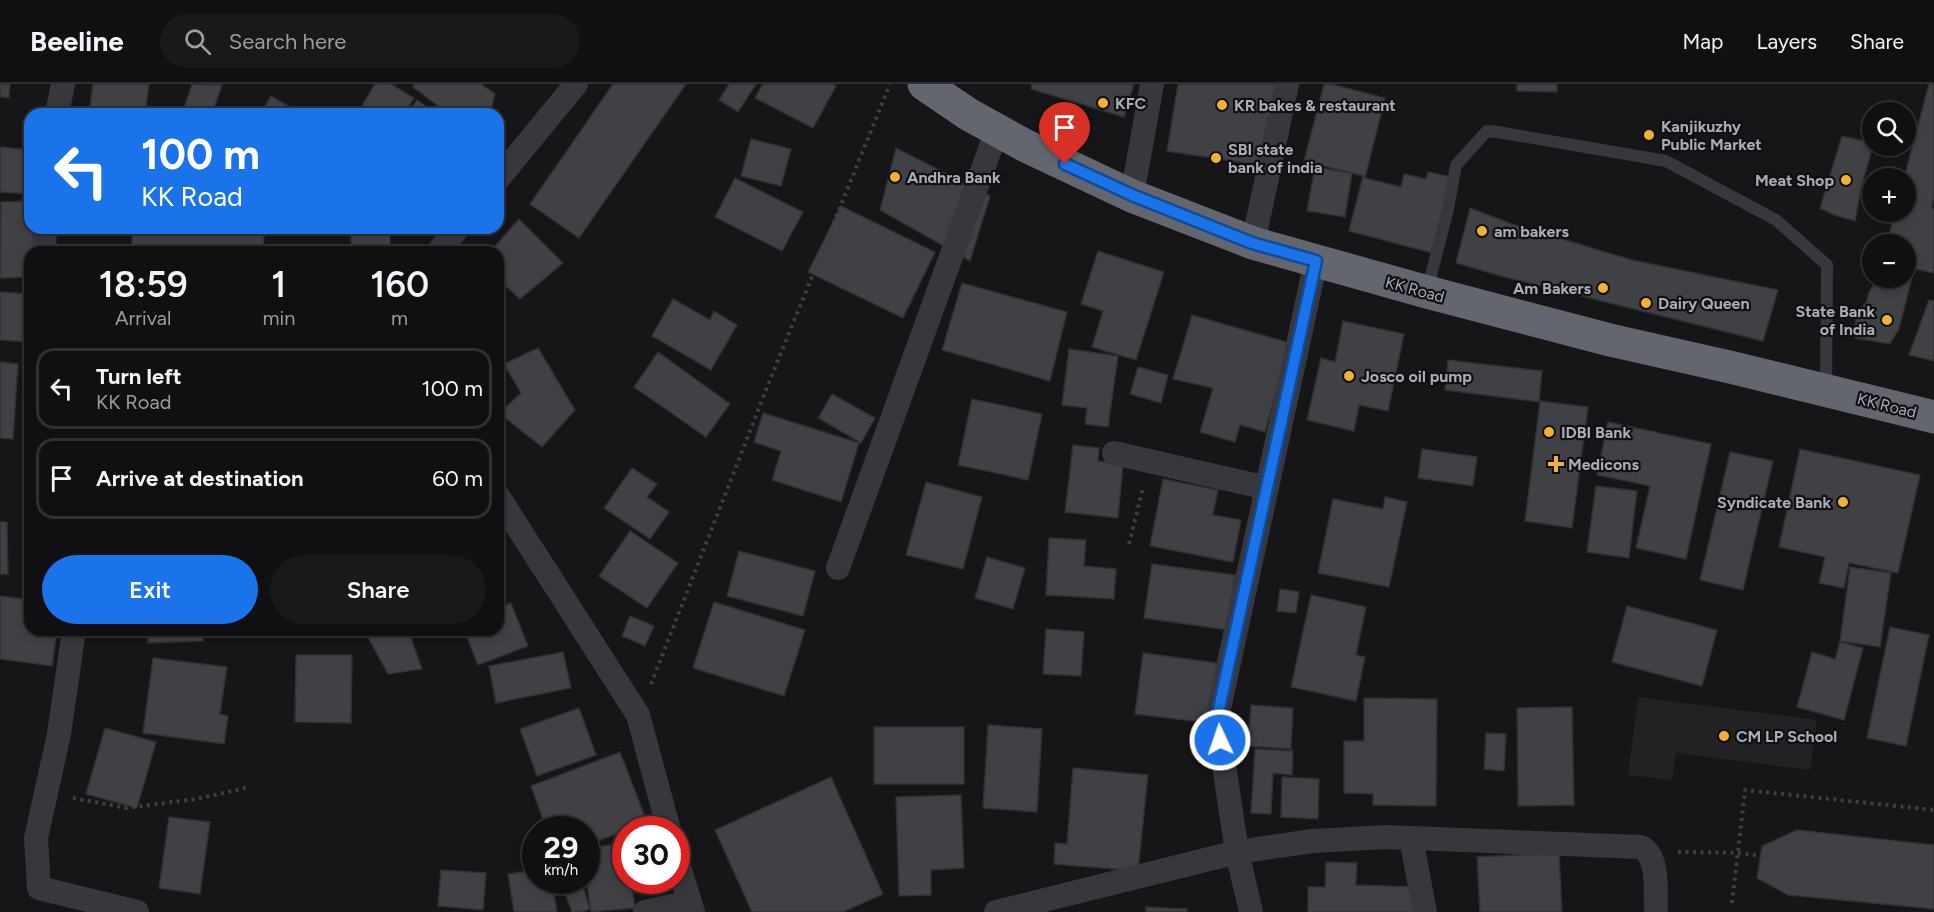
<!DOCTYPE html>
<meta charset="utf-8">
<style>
body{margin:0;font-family:Figtree,sans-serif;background:#19191b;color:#f1f3f6;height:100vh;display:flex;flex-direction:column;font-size:22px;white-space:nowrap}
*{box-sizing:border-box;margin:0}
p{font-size:20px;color:#9c9d9f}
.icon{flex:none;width:33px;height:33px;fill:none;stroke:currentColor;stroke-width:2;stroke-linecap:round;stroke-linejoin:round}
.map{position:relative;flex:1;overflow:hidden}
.sheet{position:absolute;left:24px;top:162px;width:480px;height:390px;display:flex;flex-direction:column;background:#101012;border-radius:18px;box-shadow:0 3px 9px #0003,0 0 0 2px #303032}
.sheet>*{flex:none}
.banner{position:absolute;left:24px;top:24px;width:480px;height:126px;border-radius:18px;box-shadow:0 3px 9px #0003,0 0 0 2px #303032;background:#1a73e8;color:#fff;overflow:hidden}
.fabs{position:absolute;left:1862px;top:18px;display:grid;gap:12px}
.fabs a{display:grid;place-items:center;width:54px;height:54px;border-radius:50%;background:#101012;box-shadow:0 3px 9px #0003,0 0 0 2px #303032;font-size:30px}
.speed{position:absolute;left:522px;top:732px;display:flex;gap:12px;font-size:30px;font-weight:700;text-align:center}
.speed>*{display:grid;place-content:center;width:78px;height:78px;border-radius:50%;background:#101012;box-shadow:0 3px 9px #0003,0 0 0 2px #303032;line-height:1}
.speed small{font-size:15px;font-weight:400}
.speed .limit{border:9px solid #d22;background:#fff;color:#111}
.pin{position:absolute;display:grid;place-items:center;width:51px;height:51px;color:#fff;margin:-62px -26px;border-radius:50% 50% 50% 0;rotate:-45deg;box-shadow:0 0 6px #0007}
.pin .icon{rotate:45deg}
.me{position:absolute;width:66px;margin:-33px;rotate:357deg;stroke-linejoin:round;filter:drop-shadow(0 0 4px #0008)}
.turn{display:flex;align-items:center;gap:21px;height:126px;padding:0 18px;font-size:27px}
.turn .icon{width:78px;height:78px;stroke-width:2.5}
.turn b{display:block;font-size:42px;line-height:51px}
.eta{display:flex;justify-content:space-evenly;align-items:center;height:102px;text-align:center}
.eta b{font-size:36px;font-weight:600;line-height:42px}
.primary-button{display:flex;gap:12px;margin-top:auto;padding:12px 18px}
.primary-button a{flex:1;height:69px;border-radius:36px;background:#1a73e8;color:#fff;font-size:24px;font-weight:600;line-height:69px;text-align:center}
.primary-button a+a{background:#19191b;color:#f1f3f6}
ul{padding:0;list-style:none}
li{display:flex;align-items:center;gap:18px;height:81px;margin:0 12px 9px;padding:0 6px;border:3px solid #303032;border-radius:18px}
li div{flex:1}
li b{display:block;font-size:22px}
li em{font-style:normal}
header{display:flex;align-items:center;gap:36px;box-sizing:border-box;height:84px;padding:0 30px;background:#101012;border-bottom:2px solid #303032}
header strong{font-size:28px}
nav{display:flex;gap:33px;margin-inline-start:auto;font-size:21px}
.search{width:420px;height:54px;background:#19191b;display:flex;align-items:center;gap:15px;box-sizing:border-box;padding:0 21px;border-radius:33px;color:#9c9d9f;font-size:22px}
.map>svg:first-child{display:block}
.built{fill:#222225}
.building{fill:#404145;stroke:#303034;stroke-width:1.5}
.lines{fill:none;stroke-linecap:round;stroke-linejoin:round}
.path{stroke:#3d3f44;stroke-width:4;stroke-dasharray:3 4.5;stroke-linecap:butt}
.lane{stroke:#37383d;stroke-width:12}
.street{stroke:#37383d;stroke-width:24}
.highway{stroke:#63666e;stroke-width:33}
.route-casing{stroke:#114b97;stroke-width:15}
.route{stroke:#1a73e8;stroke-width:10}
.poi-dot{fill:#f2b134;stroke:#111113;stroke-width:2}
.labels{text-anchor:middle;stroke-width:4.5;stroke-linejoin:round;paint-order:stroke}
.poi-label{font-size:16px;font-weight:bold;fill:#a8adb8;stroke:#111113;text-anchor:start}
.street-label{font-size:16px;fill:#a8adb8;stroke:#111113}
</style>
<header>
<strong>Beeline</strong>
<div class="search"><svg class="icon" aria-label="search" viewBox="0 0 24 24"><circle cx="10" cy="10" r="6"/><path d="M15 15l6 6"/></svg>Search here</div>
<nav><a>Map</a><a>Layers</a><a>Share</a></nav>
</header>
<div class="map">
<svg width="1934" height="828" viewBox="0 0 1934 828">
<rect width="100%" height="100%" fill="#161618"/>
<polygon class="built" points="1638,613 1817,636 1810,686 1676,669 1672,696 1628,691"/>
<g class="building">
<polygon points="0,0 10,0 9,14 0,13"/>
<polygon points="93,0 149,0 145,30 89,30"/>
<polygon points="192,0 222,1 212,30 182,30"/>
<polygon points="375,0 391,0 414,14 404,30 357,30"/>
<polygon points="415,0 481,0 495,10 490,30 449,30 413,3"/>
<polygon points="613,0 686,0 579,154 530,120"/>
<polygon points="729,0 756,0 738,28 719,16"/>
<polygon points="763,0 833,0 836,2 813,44 755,14"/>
<polygon points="1032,0 1134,0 1124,33 1031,5"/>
<polygon points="1178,0 1277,0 1265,82 1167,67"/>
<polygon points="1324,0 1331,0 1385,14 1365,94 1401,103 1404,90 1426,95 1428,88 1455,94 1436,170 1349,147 1363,92 1304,77"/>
<polygon points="1517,0 1557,0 1557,8 1517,7"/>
<polygon points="1929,0 1934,0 1934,110 1932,124 1934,125 1934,189 1914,185 1899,245 1890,260 1855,254 1854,243 1859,227 1867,217 1869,208 1878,194 1905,194 1905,160 1887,160 1895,128 1905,128 1904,94"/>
<polygon points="271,12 300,29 299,30 261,30"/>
<polygon points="417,16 437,30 407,30"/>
<polygon points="1842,52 1872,59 1873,62 1861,104 1855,137 1834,131 1820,124"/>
<polygon points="751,55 791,65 781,102 741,92"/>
<polygon points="0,63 30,66 30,110 0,108"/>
<polygon points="896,64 990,112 970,177 880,126"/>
<polygon points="1315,83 1352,89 1345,133 1307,127"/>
<polygon points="735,94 803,128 782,167 715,133"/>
<polygon points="30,117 30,144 35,144 35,168 30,168 30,193 0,194 1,118"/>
<polygon points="841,122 935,168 903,234 808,188"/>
<polygon points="1470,124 1512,140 1632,176 1778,206 1763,257 1501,192 1456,179"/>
<polygon points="519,135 563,179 520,215 498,195 498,168 490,168"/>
<polygon points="133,144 196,144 264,151 263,168 131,168"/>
<rect x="351" y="144" width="39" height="24"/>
<polygon points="1098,167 1164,188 1136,276 1092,263 1103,227 1081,220"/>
<polygon points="962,199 1067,228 1050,297 942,266"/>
<polygon points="0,208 30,210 27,258 0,256"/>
<polygon points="673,215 710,236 714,227 737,241 711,286 652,252"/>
<polygon points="1929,216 1934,217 1934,277 1909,271"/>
<polygon points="1192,231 1290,259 1265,348 1240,341 1235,358 1200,348 1213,304 1173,295"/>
<polygon points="1343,237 1404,250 1388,327 1359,321 1354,347 1307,336 1321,274 1335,278"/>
<polygon points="538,264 575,326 542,363 499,329 521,309 504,280"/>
<polygon points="1069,265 1118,272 1108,343 1085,340 1087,324 1062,321"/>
<polygon points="658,268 730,320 706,353 634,303"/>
<polygon points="1448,276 1542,287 1539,318 1445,306"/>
<polygon points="0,278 18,280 13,355 0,354"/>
<polygon points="1138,283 1168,291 1161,319 1130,310"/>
<polygon points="832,310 875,334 861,359 818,334"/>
<polygon points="972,315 1042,330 1028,396 958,381"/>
<polygon points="1540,317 1588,323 1572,444 1525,437"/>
<polygon points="763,329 859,359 841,418 772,396 781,367 754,358"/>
<polygon points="1608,338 1711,360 1686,475 1636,464 1650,402 1597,391"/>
<polygon points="1073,361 1099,364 1098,377 1123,380 1118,434 1065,428"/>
<polygon points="1422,365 1477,373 1473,402 1418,394"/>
<polygon points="1800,365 1920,391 1898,489 1849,479 1844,504 1819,499 1825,473 1779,463"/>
<polygon points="1730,368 1773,377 1743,506 1700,496"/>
<polygon points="632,384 657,400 647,413 669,428 650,455 604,424"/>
<polygon points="1163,395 1218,406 1213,431 1241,436 1233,478 1150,462"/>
<polygon points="926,398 982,413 963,485 906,471"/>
<polygon points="1596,402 1637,407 1629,474 1587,468"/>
<polygon points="1385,413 1407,418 1389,503 1318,489 1333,415 1383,425"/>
<polygon points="0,438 7,438 8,490 0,490"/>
<polygon points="630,447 678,479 647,524 599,492"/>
<polygon points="1049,454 1086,456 1084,482 1116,485 1114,515 1046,511"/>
<polygon points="739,467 815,487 803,532 727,512"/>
<polygon points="987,473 1025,484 1013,525 975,514"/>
<polygon points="1152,480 1235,491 1228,546 1144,534"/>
<polygon points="1850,483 1891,489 1880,563 1840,557"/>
<polygon points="1280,505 1299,508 1296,529 1277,527"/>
<polygon points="1311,511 1366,523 1356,571 1365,573 1356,617 1291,603"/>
<polygon points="0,512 30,516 30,546 57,546 52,582 0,575"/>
<polygon points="714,518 805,546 784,612 693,584"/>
<polygon points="511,519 528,562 478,581 464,546 498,546 498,524"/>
<polygon points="1627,522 1717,546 1702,602 1612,578"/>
<polygon points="630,532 654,542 645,562 622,552"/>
<polygon points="1890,543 1929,551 1906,662 1867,654"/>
<polygon points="1046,545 1084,548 1081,592 1043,590"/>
<polygon points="147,546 203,546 203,557 148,559"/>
<polygon points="364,546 408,546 422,585 388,590"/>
<polygon points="1840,558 1863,564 1844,636 1797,623 1812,568 1835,575"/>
<polygon points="563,568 571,604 496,619 489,582"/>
<polygon points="1143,569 1217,579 1209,639 1135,630"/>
<polygon points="296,571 352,571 351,639 295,638"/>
<polygon points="153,574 227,583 220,630 228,632 224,660 143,649"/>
<polygon points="1364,614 1437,615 1436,722 1373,721 1373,710 1344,709 1344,657 1364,657"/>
<polygon points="1251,621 1293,624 1291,665 1248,662"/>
<polygon points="1572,623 1574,721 1518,722 1517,624"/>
<polygon points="579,624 596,671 537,692 520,645"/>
<polygon points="988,641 1042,645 1037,728 983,724"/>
<rect x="874" y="643" width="90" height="57"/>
<polygon points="105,644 156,658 137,724 86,710"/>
<polygon points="1486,649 1506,650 1504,687 1484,685"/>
<polygon points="1255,665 1293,667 1292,691 1273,689 1271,730 1251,729"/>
<polygon points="620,668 647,738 590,760 586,746 584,746 581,736 557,746 547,746 531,702"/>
<polygon points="1073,684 1148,691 1138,787 1054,780 1055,759 1067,760"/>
<polygon points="831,693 883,810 843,828 752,828 715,746"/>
<polygon points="1282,693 1319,695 1318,735 1281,733"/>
<polygon points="961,711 964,784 931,786 931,811 899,812 896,713"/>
<polygon points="169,733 210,738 200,810 159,804"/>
<polygon points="1797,746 1934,761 1934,825 1788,811 1757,794 1762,762"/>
<polygon points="626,759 626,796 642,796 631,798 635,824 591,828 586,793 586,764"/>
<polygon points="1559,769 1562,828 1480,828 1477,773"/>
<polygon points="1326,778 1357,779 1356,801 1419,803 1418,828 1308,828 1308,803 1325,803"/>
<polygon points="441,786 486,789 483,826 438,822"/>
<polygon points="536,786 536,796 552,796 557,828 514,828 508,790"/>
<polygon points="582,800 590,825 582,828 572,828 564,807"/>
<polygon points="1146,823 1187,825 1187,828 1146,828"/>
</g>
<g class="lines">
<g class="path">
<polyline points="1129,460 1143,404"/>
<polyline points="651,600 768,301 890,0"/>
<polyline points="73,714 127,724 196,715 250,703"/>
<polyline points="1678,768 1738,769 1761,772"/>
<polyline points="1732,819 1745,706 1934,726"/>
</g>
<polyline class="lane" points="1427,207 1448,125 1456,81 1487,47 1498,48 1666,77 1776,136 1827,181 1826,305"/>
<g class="street">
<polyline points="57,30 63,0"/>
<polyline points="498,95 576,0"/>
<polyline points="1132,112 1152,0"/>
<polyline points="1253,159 1287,0"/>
<polyline points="44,168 45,144"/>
<polyline points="438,168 458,144"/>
<polyline points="1114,369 1267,404"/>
<polyline points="498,412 638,631 669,746"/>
<polyline points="838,484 997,46"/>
<polyline points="74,546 59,650 36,754 39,804 137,828"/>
<polyline points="1411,754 1425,828"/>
<polyline points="676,773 693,828"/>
<polyline points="645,828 689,818"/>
<path d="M996 828 1237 768 1313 757 1385 753 1641 763C1660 774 1655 808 1656 828"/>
<polyline points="1251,828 1237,768 1217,634 1316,177"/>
</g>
<polyline class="highway" points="924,0 968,30 1026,62 1132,112 1253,159 1427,208 1610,256 1734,284 1934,333"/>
</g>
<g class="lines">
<g class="route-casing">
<polyline id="route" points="1065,80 1132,111 1252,159 1316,177 1217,634 1220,656"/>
</g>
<use href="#route" class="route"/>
</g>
<g class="poi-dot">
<circle cx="1103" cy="19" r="6"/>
<circle cx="1222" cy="21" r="6"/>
<circle cx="1649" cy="51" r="6"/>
<circle cx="1216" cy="74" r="6"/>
<circle cx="895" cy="93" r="6"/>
<circle cx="1846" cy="96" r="6"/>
<circle cx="1482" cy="147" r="6"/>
<circle cx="1603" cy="204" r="6"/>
<circle cx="1646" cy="219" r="6"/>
<circle cx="1887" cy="236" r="6"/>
<circle cx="1349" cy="292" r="6"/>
<circle cx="1549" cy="348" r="6"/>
<path d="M1553 371h6v6h6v6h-6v6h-6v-6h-6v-6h6z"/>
<circle cx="1843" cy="418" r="6"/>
<circle cx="1724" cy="652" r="6"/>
</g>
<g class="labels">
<g class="poi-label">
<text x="1115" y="25">KFC</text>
<text x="1234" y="27">KR bakes &amp; restaurant</text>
<text x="1661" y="48">Kanjikuzhy<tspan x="1661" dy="18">Public Market</tspan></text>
<text x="1228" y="71">SBI state<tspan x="1228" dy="18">bank of india</tspan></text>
<text x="907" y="99">Andhra Bank</text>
<text x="1834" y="102" text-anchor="end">Meat Shop</text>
<text x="1494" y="153">am bakers</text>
<text x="1591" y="210" text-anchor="end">Am Bakers</text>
<text x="1658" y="225">Dairy Queen</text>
<text x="1875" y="233" text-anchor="end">State Bank<tspan x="1875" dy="18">of India</tspan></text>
<text x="1361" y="298">Josco oil pump</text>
<text x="1561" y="354">IDBI Bank</text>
<text x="1568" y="386">Medicons</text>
<text x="1831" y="424" text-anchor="end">Syndicate Bank</text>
<text x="1736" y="658">CM LP School</text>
</g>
<g class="street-label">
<text transform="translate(1415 205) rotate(15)" y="6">KK Road</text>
<text transform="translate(1887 321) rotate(14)" y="6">KK Road</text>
</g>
</g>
</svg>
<div class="fabs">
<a><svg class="icon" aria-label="search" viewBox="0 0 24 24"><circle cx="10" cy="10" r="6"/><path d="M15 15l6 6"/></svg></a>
<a>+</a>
<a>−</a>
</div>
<div class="speed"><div>29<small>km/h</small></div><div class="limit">30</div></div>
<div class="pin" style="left:1065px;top:80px;background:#d93025"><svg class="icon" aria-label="arrive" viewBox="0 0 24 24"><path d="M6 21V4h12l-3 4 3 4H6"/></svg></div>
<svg class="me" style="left:1220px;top:656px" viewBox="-20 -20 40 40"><circle r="17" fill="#1a73e8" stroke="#fff" stroke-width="3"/><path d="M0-11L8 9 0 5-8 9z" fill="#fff"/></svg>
<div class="banner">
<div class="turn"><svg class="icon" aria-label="left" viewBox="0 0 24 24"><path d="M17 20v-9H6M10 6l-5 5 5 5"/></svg><div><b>100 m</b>KK Road</div></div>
</div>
<section class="sheet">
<div class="eta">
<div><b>18:59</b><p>Arrival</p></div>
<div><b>1</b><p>min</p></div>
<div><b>160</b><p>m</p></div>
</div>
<ul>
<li><svg class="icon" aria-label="left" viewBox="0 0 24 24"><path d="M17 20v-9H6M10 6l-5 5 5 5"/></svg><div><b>Turn left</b><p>KK Road</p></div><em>100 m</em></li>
<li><svg class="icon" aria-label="arrive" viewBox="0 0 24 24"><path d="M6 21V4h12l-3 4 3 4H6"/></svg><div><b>Arrive at destination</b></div><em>60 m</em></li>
</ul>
<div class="primary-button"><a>Exit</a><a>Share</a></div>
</section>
</div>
